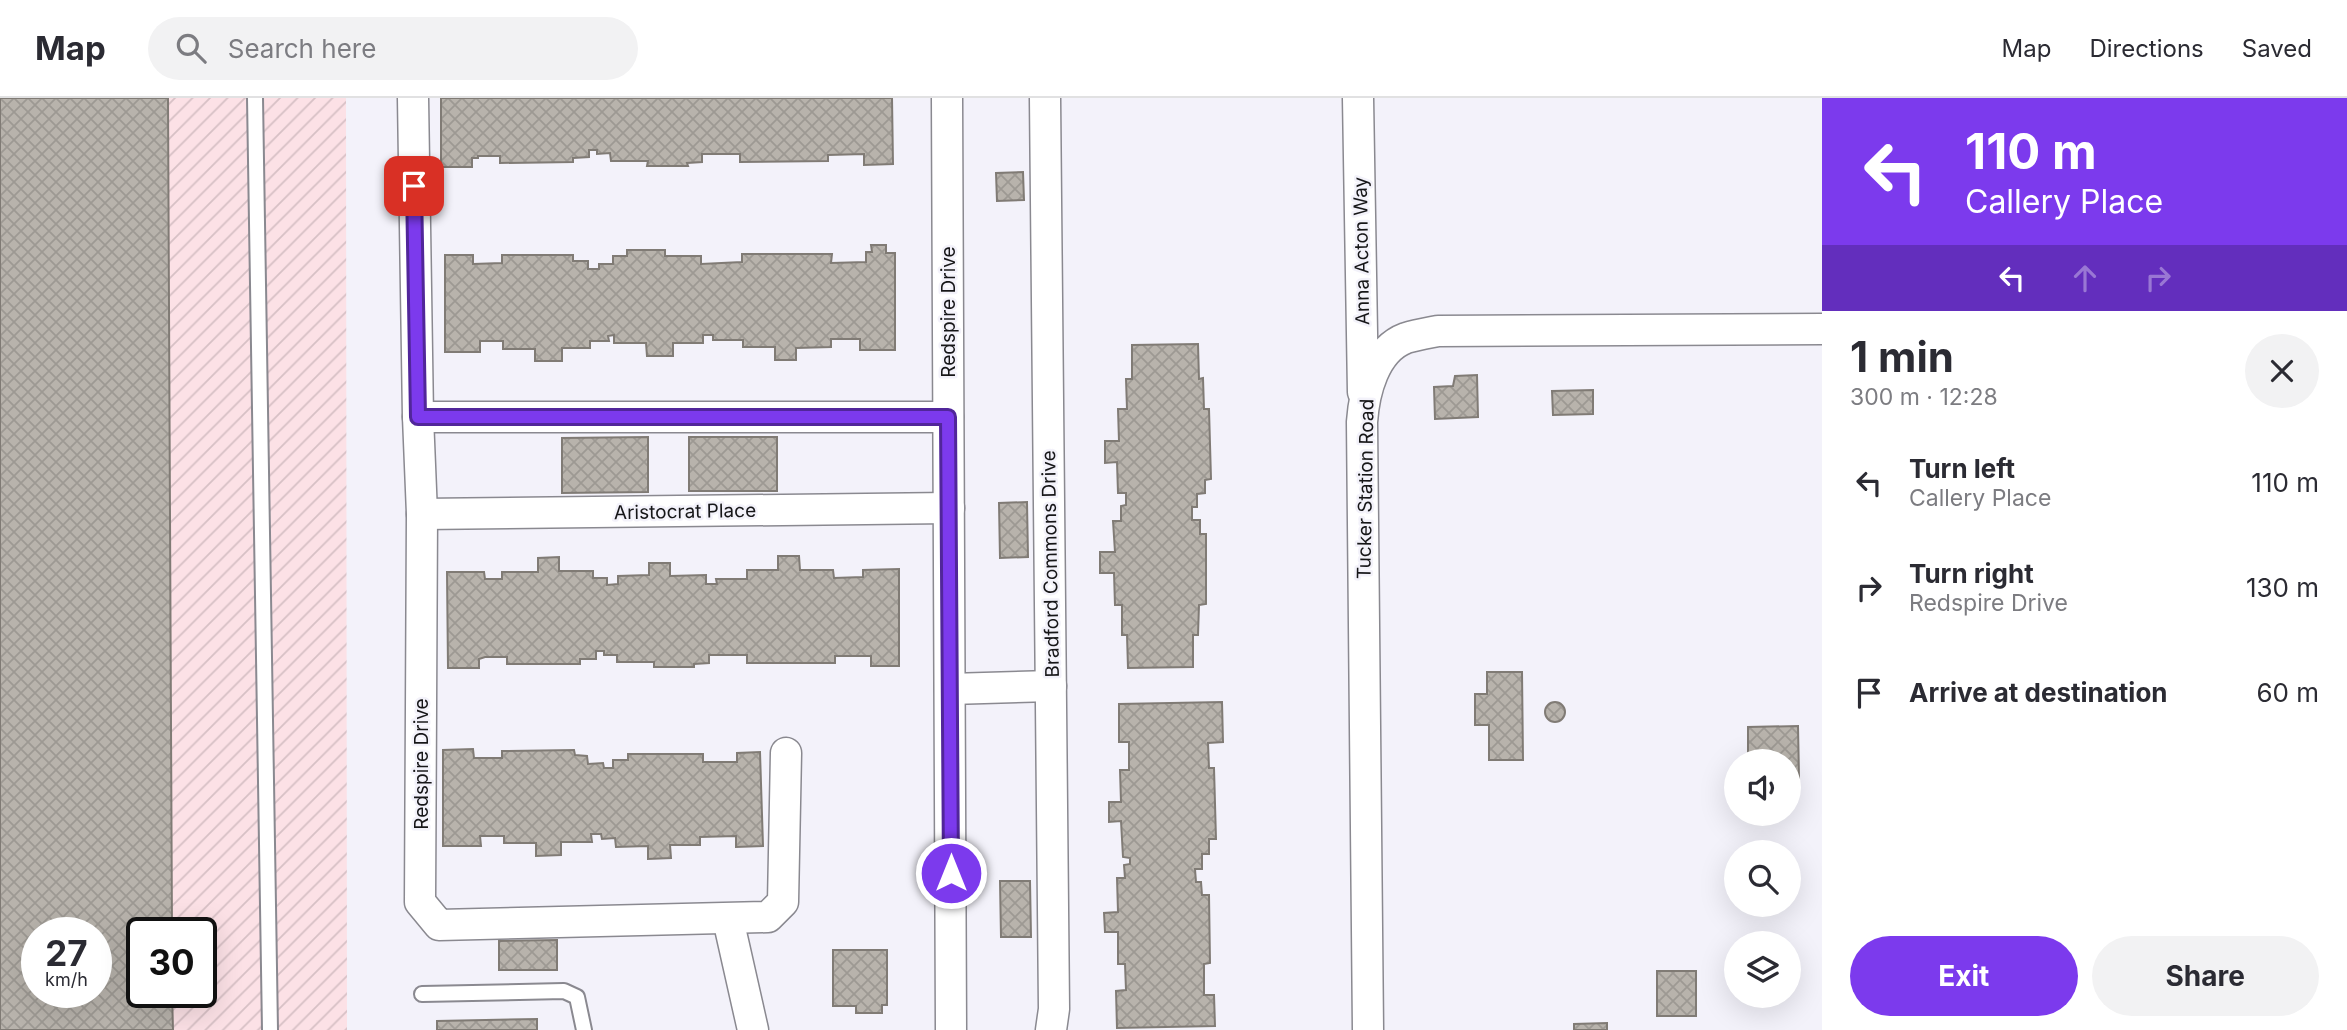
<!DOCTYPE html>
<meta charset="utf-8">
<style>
body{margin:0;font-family:Inter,sans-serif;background:#f2f2f3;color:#2b2b33;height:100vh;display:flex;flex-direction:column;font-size:26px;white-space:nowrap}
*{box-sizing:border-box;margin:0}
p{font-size:23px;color:#7c7c81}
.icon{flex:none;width:38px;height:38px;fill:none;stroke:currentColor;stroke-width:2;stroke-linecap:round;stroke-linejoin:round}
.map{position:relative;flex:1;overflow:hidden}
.panel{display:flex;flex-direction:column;background:#fff;width:525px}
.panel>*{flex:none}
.top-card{background:#7c3aed;color:#fff;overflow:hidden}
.controls{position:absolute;left:1724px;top:651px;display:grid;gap:14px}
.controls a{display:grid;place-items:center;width:77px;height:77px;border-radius:50%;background:#fff;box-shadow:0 7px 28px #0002;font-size:35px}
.speed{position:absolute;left:21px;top:819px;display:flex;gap:14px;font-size:35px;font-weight:700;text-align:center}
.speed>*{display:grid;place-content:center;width:91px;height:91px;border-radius:50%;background:#fff;box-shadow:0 7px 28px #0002;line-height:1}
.speed small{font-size:18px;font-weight:400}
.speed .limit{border:4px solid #111;border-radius:10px;background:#fff;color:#111}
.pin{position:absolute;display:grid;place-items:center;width:60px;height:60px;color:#fff;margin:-30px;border-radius:14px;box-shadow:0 4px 10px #0006}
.me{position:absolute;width:77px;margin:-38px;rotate:0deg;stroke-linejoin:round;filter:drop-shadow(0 0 5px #0008)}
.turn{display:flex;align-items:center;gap:24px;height:147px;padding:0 28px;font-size:32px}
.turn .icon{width:91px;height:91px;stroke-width:2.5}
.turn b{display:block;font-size:49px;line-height:60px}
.lanes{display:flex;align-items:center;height:66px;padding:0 28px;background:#0003;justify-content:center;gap:35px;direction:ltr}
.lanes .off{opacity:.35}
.round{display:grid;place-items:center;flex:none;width:74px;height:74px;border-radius:37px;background:#f2f2f3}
.headline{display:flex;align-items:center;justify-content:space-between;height:119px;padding:0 28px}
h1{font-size:42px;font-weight:700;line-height:52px}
.button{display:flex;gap:14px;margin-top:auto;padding:14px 28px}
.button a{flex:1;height:80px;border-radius:42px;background:#7c3aed;color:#fff;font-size:28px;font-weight:700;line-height:80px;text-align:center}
.button a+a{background:#f2f2f3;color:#2b2b33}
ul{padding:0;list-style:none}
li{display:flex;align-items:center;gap:21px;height:105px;padding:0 28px}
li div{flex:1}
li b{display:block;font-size:26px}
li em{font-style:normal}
header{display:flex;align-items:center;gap:42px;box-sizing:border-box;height:98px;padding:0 35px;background:#fff;border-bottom:2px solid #e1e1e2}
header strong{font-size:33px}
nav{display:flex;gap:38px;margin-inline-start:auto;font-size:24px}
.search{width:490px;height:63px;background:#f2f2f3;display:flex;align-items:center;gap:18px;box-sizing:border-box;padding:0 24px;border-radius:38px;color:#7c7c81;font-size:26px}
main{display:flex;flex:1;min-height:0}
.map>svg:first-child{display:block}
.industrial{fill:url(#industrial-furrows);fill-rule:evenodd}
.building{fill:url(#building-cross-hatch);stroke:#807b75;stroke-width:2;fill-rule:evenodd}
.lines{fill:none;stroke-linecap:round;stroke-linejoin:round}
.lane-casing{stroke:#8a8990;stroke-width:18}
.street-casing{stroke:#8a8990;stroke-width:33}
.lane{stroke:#fff;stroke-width:14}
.street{stroke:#fff;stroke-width:30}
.route-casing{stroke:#51269a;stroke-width:18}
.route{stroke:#7c3aed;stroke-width:12}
.labels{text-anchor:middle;stroke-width:5;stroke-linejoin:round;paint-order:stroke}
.street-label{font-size:19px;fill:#161618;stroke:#f3f2fa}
</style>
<header>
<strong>Map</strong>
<div class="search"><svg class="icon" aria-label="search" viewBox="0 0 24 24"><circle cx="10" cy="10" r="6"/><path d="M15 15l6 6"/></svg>Search here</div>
<nav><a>Map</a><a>Directions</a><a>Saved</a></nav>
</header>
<main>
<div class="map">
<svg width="1822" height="932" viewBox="0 0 1822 932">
<defs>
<pattern id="industrial-furrows" width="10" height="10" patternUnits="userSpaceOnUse" patternTransform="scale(1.75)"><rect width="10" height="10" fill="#fce1e6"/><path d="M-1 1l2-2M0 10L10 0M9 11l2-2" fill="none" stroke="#d7c0c5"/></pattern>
<pattern id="building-cross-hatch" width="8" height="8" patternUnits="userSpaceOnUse" patternTransform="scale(1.75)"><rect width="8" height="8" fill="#b8b3ac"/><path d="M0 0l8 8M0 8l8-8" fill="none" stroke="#9d9993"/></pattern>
</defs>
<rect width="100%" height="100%" fill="#f3f2fa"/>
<path class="industrial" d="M0 0H346L347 932H0ZM37 835H96V894H37ZM142 835H201V894H142Z"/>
<g class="building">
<path d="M0 0H168L172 835H142V894H172L173 932H0ZM37 835H96V894H37Z"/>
<polygon points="441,0 892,0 893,66 864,67 864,56 828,57 828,63 740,64 740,56 702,56 702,64 687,65 688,68 647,68 648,63 611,63 610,55 597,56 597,52 589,52 589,59 573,60 573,64 500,65 500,58 478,58 478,60 472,60 472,69 441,69"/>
<polygon points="1023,74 1024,102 997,103 996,75"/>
<polygon points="871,147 886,147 886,155 895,155 895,252 860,252 860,241 831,241 831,249 796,250 796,262 775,262 775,249 743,249 743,242 713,242 713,237 703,237 703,245 673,245 673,258 647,258 646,245 614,245 614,237 608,238 609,243 590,243 590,250 562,250 562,263 535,263 535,251 503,251 503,243 480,243 480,254 445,254 445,157 473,157 473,166 502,165 502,157 573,157 573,163 588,163 588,171 599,171 599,166 613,166 613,158 627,158 627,152 665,152 665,158 701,158 701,166 742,164 742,156 832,156 831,165 866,164 866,154 872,154"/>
<polygon points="1198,246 1199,281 1203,280 1204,311 1209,311 1211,381 1205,382 1205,395 1197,396 1197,409 1192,409 1192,422 1200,422 1200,436 1206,436 1206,506 1199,507 1198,537 1193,537 1193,569 1128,570 1127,537 1122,537 1122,507 1115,507 1114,475 1100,475 1100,454 1115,454 1113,423 1121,423 1121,408 1126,407 1126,395 1118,395 1117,364 1105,365 1105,343 1119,343 1118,311 1127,311 1126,281 1132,281 1132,247"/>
<polygon points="1477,277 1478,319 1435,321 1434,289 1453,288 1455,278"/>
<polygon points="1593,292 1593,316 1553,317 1552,293"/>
<polygon points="648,339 648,394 562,395 562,340"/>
<rect x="689" y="339" width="88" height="54"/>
<polygon points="1027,404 1028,459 1000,460 999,405"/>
<polygon points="778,458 799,458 800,472 833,472 834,480 863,479 863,472 899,471 899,568 871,568 871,558 835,558 835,565 747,565 747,557 709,557 709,565 694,566 694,569 654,569 654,564 617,564 617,557 604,557 604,553 596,553 596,561 580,561 580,566 507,566 507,559 485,559 479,561 479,570 448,570 447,474 484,474 485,481 502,481 502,474 538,474 538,460 559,459 559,473 593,473 593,480 607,480 607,487 618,486 618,478 649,477 649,465 670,465 670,478 706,477 706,486 717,486 716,481 747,481 747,472 778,472"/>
<polygon points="1487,574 1522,574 1523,662 1489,662 1489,627 1475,627 1475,596 1487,596"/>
<polygon points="1222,604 1223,644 1208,645 1209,670 1214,670 1216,741 1209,741 1209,756 1202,756 1202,771 1195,771 1196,784 1201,784 1202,797 1209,797 1210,865 1204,866 1204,897 1214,897 1215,928 1117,930 1116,893 1126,892 1125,866 1118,866 1118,834 1105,834 1104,815 1118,814 1117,780 1125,780 1124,767 1130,766 1130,760 1123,759 1121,723 1109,724 1109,704 1121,704 1120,672 1129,672 1129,644 1119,644 1119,606"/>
<circle cx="1555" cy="614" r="10"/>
<polygon points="1798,628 1799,680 1788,680 1788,663 1748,663 1748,629"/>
<polygon points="473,651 474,660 502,660 502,653 574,652 575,657 587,658 588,666 603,665 604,670 613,670 613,662 628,662 628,656 703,656 703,664 737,664 737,655 760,654 763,748 736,749 736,738 700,739 700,747 670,747 671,760 648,761 648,748 616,749 615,740 602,741 601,736 591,736 592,744 561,744 561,757 536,758 536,745 504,745 504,738 480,738 481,748 443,748 443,652"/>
<polygon points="1000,783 1030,783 1031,839 1001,839"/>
<polygon points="557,842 557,872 499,872 499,843"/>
<polygon points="833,852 887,852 887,907 882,907 882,915 856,915 856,908 833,908"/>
<rect x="1657" y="873" width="39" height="45"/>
<polygon points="537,921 537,932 437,932 437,923"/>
<polygon points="1607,925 1607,932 1574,932 1574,926"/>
</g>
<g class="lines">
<g class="lane-casing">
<g id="lane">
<polyline points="255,0 270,932"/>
<polyline points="422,896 564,893 577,899 584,932"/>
</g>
</g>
<g class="street-casing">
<g id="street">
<polyline points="413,0 418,319 422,416 420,804 439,827 768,819 783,804 786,655"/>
<polyline points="947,0 951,932"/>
<polyline points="1045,0 1054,911 1051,932"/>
<polyline points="1358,0 1363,294"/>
<polyline points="418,319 948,319"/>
<polyline points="422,416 949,410"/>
<polyline points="950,591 1051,588"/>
<polyline points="728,821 753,932"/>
<path d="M1368 932 1362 324C1364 295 1374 252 1406 240 1416 237 1428 235 1438 233L1822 231"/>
</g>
</g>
<use href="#lane" class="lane"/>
<use href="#street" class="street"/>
</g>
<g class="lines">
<g class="route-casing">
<polyline id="route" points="414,88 418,319 948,319 951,775"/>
</g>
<use href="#route" class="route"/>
</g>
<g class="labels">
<g class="street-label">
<text transform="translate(1361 153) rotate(-91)" y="7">Anna Acton Way</text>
<text transform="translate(948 214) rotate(-90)" y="7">Redspire Drive</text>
<text transform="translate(1365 391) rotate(-89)" y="7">Tucker Station Road</text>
<text transform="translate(685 413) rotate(-1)" y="7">Aristocrat Place</text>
<text transform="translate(1050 466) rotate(-91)" y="7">Bradford Commons Drive</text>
<text transform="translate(421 666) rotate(-90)" y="7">Redspire Drive</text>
</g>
</g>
</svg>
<div class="controls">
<a><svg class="icon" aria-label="sound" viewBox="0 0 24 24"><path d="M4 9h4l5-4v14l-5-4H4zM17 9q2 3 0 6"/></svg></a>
<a><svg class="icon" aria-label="search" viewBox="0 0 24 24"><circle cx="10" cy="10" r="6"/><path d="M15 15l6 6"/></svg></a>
<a><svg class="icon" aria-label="layers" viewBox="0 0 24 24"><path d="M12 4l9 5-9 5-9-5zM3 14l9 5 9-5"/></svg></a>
</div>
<div class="speed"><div>27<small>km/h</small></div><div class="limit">30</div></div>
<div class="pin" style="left:414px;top:88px;background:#d93025"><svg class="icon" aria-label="arrive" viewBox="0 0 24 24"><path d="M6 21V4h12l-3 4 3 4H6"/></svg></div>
<svg class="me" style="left:951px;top:775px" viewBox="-20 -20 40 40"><circle r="17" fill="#7c3aed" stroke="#fff" stroke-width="3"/><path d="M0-11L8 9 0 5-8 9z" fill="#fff"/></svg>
</div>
<section class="panel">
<div class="top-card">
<div class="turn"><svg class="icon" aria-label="left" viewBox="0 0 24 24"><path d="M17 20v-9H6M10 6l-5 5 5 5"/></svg><div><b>110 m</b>Callery Place</div></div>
<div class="lanes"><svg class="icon" aria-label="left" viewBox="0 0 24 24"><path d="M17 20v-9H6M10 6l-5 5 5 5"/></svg><svg class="icon off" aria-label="ahead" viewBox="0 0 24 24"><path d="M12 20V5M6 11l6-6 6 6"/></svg><svg class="icon off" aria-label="right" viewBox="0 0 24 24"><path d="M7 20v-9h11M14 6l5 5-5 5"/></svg></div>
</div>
<div class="headline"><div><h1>1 min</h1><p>300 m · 12:28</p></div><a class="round"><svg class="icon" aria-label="close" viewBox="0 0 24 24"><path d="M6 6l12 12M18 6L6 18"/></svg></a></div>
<ul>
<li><svg class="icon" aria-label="left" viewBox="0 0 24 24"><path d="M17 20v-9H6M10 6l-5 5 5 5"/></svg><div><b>Turn left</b><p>Callery Place</p></div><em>110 m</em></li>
<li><svg class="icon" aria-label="right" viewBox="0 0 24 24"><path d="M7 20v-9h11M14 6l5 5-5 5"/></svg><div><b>Turn right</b><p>Redspire Drive</p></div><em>130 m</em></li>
<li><svg class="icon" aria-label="arrive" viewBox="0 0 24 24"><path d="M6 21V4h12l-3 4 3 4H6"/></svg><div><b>Arrive at destination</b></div><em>60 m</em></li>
</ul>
<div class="button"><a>Exit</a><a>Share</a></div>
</section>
</main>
